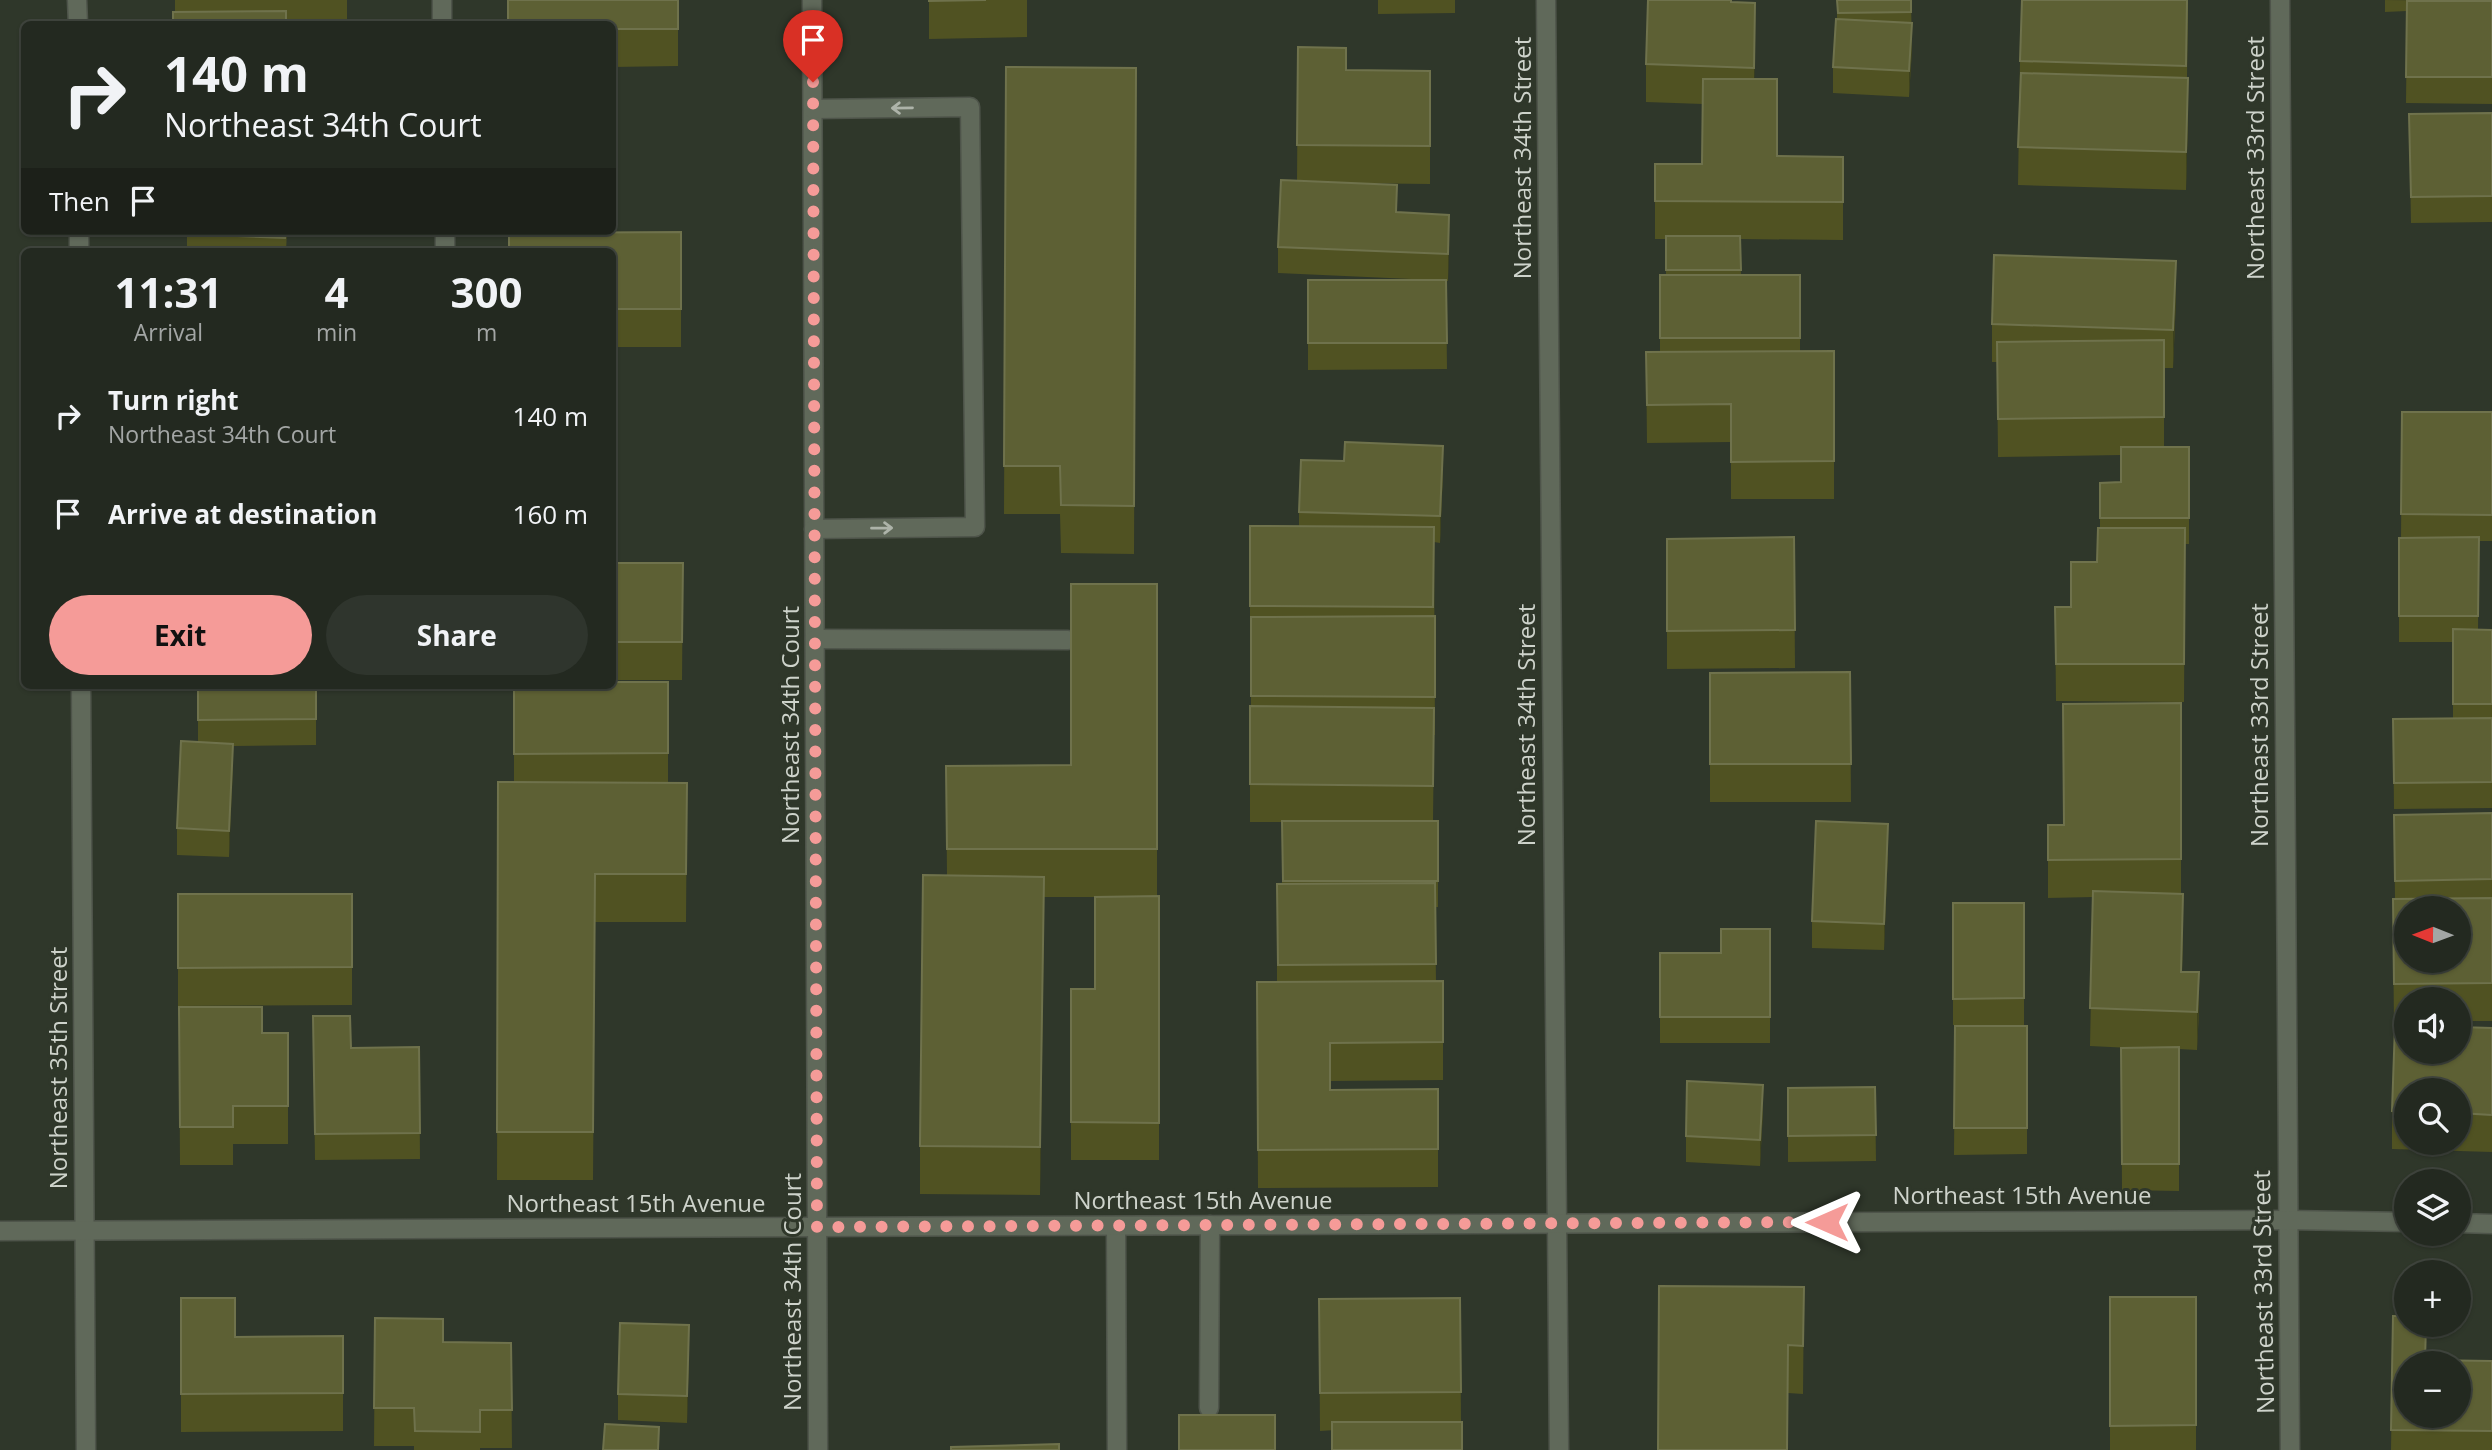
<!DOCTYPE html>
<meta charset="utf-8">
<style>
body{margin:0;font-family:"Open Sans",sans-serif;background:#2f352d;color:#f1f3f6;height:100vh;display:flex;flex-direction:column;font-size:26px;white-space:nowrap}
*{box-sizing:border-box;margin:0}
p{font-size:23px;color:#a3a6a5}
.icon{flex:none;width:38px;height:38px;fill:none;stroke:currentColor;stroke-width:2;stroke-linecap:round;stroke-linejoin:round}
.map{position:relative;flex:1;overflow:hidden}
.details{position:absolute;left:21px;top:248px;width:595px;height:441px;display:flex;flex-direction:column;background:#232920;border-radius:10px;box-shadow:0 2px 5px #0004,0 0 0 2px #40453e}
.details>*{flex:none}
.banner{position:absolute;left:21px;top:21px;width:595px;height:214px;border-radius:10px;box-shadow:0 2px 5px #0004,0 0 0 2px #40453e;background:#232920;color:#f1f3f6;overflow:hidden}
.needle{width:46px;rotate:271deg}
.fabs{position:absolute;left:2394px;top:896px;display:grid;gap:14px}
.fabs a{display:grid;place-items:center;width:77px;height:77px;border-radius:50%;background:#232920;box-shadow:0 2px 5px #0004,0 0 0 2px #40453e;font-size:35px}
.pin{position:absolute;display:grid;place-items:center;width:60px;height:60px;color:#fff;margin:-72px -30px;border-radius:50% 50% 50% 0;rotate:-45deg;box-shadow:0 0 7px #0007}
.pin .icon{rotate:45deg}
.me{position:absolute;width:77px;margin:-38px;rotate:270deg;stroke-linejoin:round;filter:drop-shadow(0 0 5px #0008)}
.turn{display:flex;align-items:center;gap:24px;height:147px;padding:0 28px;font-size:32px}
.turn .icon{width:91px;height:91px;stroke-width:2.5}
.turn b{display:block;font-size:49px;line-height:60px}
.then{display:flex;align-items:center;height:66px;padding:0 28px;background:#0003;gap:14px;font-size:26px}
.eta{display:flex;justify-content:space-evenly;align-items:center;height:119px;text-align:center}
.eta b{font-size:42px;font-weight:700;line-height:49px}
.button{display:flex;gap:14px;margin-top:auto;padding:14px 28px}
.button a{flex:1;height:80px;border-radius:42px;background:#f59b98;color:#111;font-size:28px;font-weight:700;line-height:80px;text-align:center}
.button a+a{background:#2f352d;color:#f1f3f6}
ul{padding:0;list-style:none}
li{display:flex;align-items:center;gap:21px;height:98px;padding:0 28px}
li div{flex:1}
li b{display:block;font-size:26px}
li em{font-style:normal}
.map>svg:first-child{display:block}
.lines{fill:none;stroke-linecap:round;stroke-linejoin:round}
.minor-casing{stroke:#4e544a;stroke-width:21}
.minor{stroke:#60695a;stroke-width:18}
.wall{fill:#505222;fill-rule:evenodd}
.shaded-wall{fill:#3d411d}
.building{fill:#5d6034;stroke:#6f724c;stroke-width:2;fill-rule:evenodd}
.oneway{stroke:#adb3a9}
.route{stroke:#f59b98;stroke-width:12;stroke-dasharray:0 21.6}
.labels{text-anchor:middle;stroke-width:6;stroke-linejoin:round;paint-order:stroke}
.street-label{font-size:24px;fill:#ced3cb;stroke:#2f372a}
</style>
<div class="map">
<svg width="2492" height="1450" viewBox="0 0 2492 1450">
<rect width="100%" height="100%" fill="#2f372a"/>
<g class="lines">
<g class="minor-casing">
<g id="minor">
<polyline points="77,0 78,24"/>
<polyline points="442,0 442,24"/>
<polyline points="812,0 818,1450"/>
<polyline points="1546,0 1559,1450"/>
<polyline points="2280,0 2290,1450"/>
<polyline points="813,109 970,107 975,527 814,529"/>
<polyline points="79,231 79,252"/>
<polyline points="445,231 445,252"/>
<polyline points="815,639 1068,640"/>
<polyline points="81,686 86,1450"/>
<polyline points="2459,1223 2492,1224"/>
<polyline points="1116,1226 1117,1450"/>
<polyline points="0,1231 2288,1220 2406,1222"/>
<polyline points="1209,1408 1210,1225"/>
</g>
</g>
<use href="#minor" class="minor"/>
</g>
<g class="wall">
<polygon points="175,0 347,0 347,22 286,23 175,12"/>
<polygon points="678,0 678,66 612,67 612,24"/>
<polygon points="929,0 1027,0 1027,37 929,39"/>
<polygon points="1378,0 1455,0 1455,13 1378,14"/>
<polygon points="1837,0 1911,0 1912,49 1909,97 1833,93 1833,67 1837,19"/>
<polygon points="2188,0 2187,78 2188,116 2186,190 2018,185 2020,61"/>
<polygon points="2385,0 2492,1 2492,104 2406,103 2407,11 2385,12"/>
<polygon points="1732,2 1755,41 1754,79 1777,156 1843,157 1843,240 1740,239 1741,275 1800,275 1800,351 1834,351 1834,499 1731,499 1731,442 1647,443 1646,352 1660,352 1660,275 1666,275 1666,239 1655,239 1655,164 1702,164 1703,104 1646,102 1646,64"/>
<polygon points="1298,47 1346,70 1430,71 1430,184 1344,183 1449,241 1448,281 1446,281 1447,369 1308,370 1308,280 1433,280 1278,273 1278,247 1297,181"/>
<polygon points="1006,67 1136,68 1134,554 1061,553 1060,514 1004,514"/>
<polygon points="2492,113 2492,222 2411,223 2409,114"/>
<polygon points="187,231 287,231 286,252 187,252"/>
<polygon points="681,232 681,347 612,347 612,252"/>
<polygon points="2176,299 2173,368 2164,368 2164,447 2189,447 2189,544 2185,544 2184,702 2056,701 2055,607 2071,607 2097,562 2100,528 2100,483 2121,482 2121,455 1998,457 1997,362 1992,362 1992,324"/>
<polygon points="2402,412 2492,412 2492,541 2479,541 2478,630 2492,630 2492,808 2394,809 2393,719 2453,718 2453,642 2399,642 2399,538 2401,538"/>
<polygon points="1443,472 1440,543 1434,542 1435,735 1434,735 1433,821 1438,821 1438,907 1435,907 1436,981 1443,981 1443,1080 1330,1081 1330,1090 1438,1089 1438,1187 1258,1188 1257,982 1277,982 1277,884 1282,884 1282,822 1250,822 1250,706 1251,706 1251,644 1250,644 1250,526 1299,526 1299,512"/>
<polygon points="1794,537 1795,668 1667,669 1667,539"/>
<polygon points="612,563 683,563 682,680 612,680"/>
<polygon points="1157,584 1157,896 1159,896 1159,1160 1071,1160 1071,989 1095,989 1095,897 1044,897 1040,1195 920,1194 920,1146 947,876 946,766 1071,765"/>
<polygon points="1850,672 1851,802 1710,802 1710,673"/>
<polygon points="668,682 668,783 687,783 686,922 595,922 593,1180 497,1180 498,782 514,782 514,686"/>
<polygon points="198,686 316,686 316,745 233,746 229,857 177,855 177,828 198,742"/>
<polygon points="2181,703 2181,894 2183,931 2182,972 2199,1010 2197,1050 2179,1049 2179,1191 2122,1190 2121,1048 2131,1048 2090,1046 2093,897 2048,898 2048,825 2064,825"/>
<polygon points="2492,813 2492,1021 2459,1021 2459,999 2406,999 2406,1021 2394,1022 2393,937 2393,899 2395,899 2394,815"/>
<polygon points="1888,850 1884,950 1812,948 1812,921"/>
<polygon points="178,894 352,894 352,1005 178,1006"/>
<rect x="1953" y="903" width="71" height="122"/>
<polygon points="1770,929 1770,1043 1660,1043 1660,953 1721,953"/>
<polygon points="179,1007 262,1033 288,1033 288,1144 233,1144 233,1165 180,1165"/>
<polygon points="313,1016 351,1048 419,1047 420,1159 315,1160"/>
<path d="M2395 1025H2406V1052H2459V1027L2492 1028V1152L2392 1149V1111ZM2406 1090H2459V1143H2406Z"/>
<polygon points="1955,1026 2027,1026 2027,1154 1954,1155"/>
<polygon points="1875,1087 1876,1161 1788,1162 1788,1088"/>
<polygon points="1763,1111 1760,1166 1686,1162 1686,1136"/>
<polygon points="1804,1287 1803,1394 1788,1393 1658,1450"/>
<rect x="2110" y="1297" width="86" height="153"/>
<polygon points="181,1298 235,1337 343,1336 343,1431 181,1432"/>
<polygon points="1460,1298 1461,1422 1320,1431 1319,1299"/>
<polygon points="2393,1316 2426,1360 2492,1361 2492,1450 2391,1450"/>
<polygon points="375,1318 443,1342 511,1343 512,1448 480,1448 480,1450 414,1450 414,1446 374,1446"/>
<polygon points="689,1352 687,1423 618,1420 618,1394"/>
</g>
<g class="shaded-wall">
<polygon points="1755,3 1755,41 1754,106 1754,68"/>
<polygon points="1912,23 1912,49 1909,97 1909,71"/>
<polygon points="2188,78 2188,116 2186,190 2186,152"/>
<polygon points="1449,215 1449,241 1448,281 1448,254"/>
<polygon points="2176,261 2176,299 2173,368 2173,330"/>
<polygon points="1443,446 1443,472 1440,543 1440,516"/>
<polygon points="233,744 233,770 229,857 229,831"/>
<polygon points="1888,824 1888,850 1884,950 1884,924"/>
<polygon points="1044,877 1044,925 1040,1195 1040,1147"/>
<polygon points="2183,894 2183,931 2181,1010 2181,972"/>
<polygon points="2199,972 2199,1010 2197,1050 2197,1012"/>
<polygon points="1763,1085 1763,1111 1760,1166 1760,1140"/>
<polygon points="689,1325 689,1352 687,1423 687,1396"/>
</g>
<g class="building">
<polygon points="508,0 678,0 678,29 612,29 612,24 508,24"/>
<polygon points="929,0 986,0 929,1"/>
<polygon points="1648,0 1731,0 1731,2 1755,3 1754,68 1646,64"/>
<polygon points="1837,0 1911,0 1911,12 1838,13"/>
<polygon points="2022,0 2187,0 2186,66 2020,61"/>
<polygon points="2407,1 2492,1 2492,77 2406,77"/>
<polygon points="286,11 286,24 173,24 173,12"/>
<polygon points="1836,19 1912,23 1909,71 1833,67"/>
<polygon points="1298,47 1346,48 1346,70 1430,71 1430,146 1297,145"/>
<polygon points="1006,67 1136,68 1134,506 1061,505 1060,466 1004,466"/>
<polygon points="2021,73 2188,78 2186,152 2018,147"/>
<polygon points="1703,79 1777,79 1777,156 1843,157 1843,202 1655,201 1655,164 1702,164"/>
<polygon points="2492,113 2492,196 2411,197 2409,114"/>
<polygon points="1281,180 1397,185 1396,212 1449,215 1448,254 1278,247"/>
<polygon points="187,231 286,231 285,238 187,234"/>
<polygon points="681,232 681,309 612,309 612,252 509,252 509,233"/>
<polygon points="1666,236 1740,236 1741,270 1666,270"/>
<polygon points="1994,255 2176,261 2173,330 1992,324"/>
<rect x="1660" y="275" width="140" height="63"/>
<polygon points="1308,280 1446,280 1447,343 1308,343"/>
<polygon points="2164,340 2164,417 1998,419 1997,342"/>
<polygon points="1834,351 1834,461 1731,462 1731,404 1647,405 1646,352"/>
<polygon points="2402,412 2492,412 2492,515 2401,514"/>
<polygon points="1345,442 1443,446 1440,516 1299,512 1301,460 1344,461"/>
<polygon points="2121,447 2189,447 2189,518 2100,518 2100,483 2121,482"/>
<polygon points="1250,526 1434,527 1433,607 1250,606"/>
<polygon points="2098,528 2185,528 2184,664 2056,664 2055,607 2071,607 2071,562 2097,562"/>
<polygon points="1794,537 1795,630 1667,631 1667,539"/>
<polygon points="2479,537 2478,616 2399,616 2399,538"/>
<polygon points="612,563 683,563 682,642 612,642"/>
<polygon points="1071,584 1157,584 1157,849 947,849 946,766 1071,765"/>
<polygon points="1435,616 1435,697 1251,696 1251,617"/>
<polygon points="2453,629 2492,630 2492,704 2453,704"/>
<polygon points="1850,672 1851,764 1710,764 1710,673"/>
<polygon points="612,682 668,682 668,753 514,754 514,686 612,686"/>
<polygon points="198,686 316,686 316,719 198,720"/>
<polygon points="2181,703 2181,859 2048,860 2048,825 2064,825 2063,704"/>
<polygon points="1250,706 1434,708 1433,786 1250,784"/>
<polygon points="2492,718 2492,782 2394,783 2393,719"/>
<polygon points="181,741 233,744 229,831 177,828"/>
<polygon points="498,782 687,783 686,874 595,874 593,1132 497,1132"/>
<polygon points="2492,813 2492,879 2395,881 2394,815"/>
<polygon points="1282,821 1438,821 1438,881 1283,881"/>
<polygon points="1816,821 1888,824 1884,924 1812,921"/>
<polygon points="923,875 1044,877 1040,1147 920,1146"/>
<polygon points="1435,883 1436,964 1278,965 1277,884"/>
<polygon points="2093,891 2183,894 2181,972 2199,972 2197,1012 2090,1008"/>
<polygon points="178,894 352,894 352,967 178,968"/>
<polygon points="1159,896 1159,1123 1071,1122 1071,989 1095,989 1095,897"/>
<path d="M2492 898V983L2394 984 2393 899ZM2406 908H2459V961H2406Z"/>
<polygon points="1953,903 2024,903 2024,998 1953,999"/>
<polygon points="1721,929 1770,929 1770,1017 1660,1017 1660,953 1721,953"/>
<polygon points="1443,981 1443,1042 1330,1043 1330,1090 1438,1089 1438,1149 1258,1150 1257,982"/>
<polygon points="179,1007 262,1007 262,1033 288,1033 288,1106 233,1106 233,1127 180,1127"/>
<polygon points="313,1016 350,1016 351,1048 419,1047 420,1133 315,1134"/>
<polygon points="2395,1025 2406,1025 2406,1052 2459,1052 2459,1027 2492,1028 2492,1115 2459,1113 2459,1090 2406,1090 2406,1112 2392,1111"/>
<polygon points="1955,1026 2027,1026 2027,1128 1954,1128"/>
<polygon points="2179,1047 2179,1164 2122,1164 2121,1048"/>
<polygon points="1687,1081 1763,1085 1760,1140 1686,1136"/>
<polygon points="1875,1087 1876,1135 1788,1136 1788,1088"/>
<polygon points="1659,1286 1804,1287 1803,1346 1788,1345 1787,1450 1658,1450"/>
<polygon points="2110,1297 2196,1297 2196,1425 2110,1426"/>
<polygon points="181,1298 235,1298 235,1337 343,1336 343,1393 181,1394"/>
<polygon points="1460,1298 1461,1392 1320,1393 1319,1299"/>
<path d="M2393 1316H2406V1325H2426L2425 1360 2492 1361V1431L2391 1430ZM2406 1363H2459V1416H2406Z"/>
<polygon points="375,1318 443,1319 443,1342 511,1343 512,1410 480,1410 480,1432 415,1431 414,1408 374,1408"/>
<polygon points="620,1323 689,1325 687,1396 618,1394"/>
<rect x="1179" y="1415" width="96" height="35"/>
<rect x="1332" y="1422" width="130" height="28"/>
<polygon points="605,1424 659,1427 658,1450 603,1450"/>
<polygon points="1059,1444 1059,1450 951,1450 951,1447"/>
</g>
<defs><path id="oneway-shaft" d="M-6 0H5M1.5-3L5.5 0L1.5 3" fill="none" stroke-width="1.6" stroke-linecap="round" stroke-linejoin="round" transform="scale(1.75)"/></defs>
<g class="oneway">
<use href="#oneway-shaft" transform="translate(902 108) rotate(179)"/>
<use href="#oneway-shaft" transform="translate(882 528) rotate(-1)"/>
</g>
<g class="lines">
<polyline class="route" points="813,82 817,1227 1827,1222"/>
</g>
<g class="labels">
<g class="street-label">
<text transform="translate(1523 158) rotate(-90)" y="8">Northeast 34th Street</text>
<text transform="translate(2256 158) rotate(-90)" y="8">Northeast 33rd Street</text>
<text transform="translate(791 725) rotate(-90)" y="8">Northeast 34th Court</text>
<text transform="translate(1527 725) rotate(-90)" y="8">Northeast 34th Street</text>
<text transform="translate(2260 725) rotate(-90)" y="8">Northeast 33rd Street</text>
<text transform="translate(59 1068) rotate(-90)" y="8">Northeast 35th Street</text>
<text x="2022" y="1204">Northeast 15th Avenue</text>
<text x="1203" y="1209">Northeast 15th Avenue</text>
<text x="636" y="1212">Northeast 15th Avenue</text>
<text transform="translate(793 1292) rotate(-90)" y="8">Northeast 34th Court</text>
<text transform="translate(2264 1292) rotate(-91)" y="8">Northeast 33rd Street</text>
</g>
</g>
</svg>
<div class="fabs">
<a><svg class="needle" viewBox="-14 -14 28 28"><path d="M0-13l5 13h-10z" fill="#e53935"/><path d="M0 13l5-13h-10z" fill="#a3a6a5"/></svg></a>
<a><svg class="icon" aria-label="sound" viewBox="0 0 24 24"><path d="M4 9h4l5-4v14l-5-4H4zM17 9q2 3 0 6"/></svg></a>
<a><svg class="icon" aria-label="search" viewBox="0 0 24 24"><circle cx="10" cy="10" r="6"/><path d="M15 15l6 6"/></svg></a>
<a><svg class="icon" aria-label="layers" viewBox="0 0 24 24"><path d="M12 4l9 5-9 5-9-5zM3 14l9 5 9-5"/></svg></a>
<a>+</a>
<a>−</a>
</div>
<div class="pin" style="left:813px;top:82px;background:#d93025"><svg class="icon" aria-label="arrive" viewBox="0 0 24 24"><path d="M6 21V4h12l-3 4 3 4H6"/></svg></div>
<svg class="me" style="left:1827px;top:1222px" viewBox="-20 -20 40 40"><path d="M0-17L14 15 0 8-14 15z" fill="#f59b98" stroke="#fff" stroke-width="4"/></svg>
<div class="banner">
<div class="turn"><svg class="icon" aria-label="right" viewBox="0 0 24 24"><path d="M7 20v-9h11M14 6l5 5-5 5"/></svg><div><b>140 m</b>Northeast 34th Court</div></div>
<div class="then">Then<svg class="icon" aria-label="arrive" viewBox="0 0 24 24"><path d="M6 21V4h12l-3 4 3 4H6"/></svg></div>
</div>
<section class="details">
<div class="eta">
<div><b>11:31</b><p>Arrival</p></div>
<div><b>4</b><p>min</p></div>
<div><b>300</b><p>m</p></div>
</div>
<ul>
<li><svg class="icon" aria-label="right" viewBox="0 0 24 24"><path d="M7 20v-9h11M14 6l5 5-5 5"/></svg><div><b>Turn right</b><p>Northeast 34th Court</p></div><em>140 m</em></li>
<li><svg class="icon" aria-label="arrive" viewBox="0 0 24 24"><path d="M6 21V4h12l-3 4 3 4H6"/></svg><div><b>Arrive at destination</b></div><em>160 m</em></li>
</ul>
<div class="button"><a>Exit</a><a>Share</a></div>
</section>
</div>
